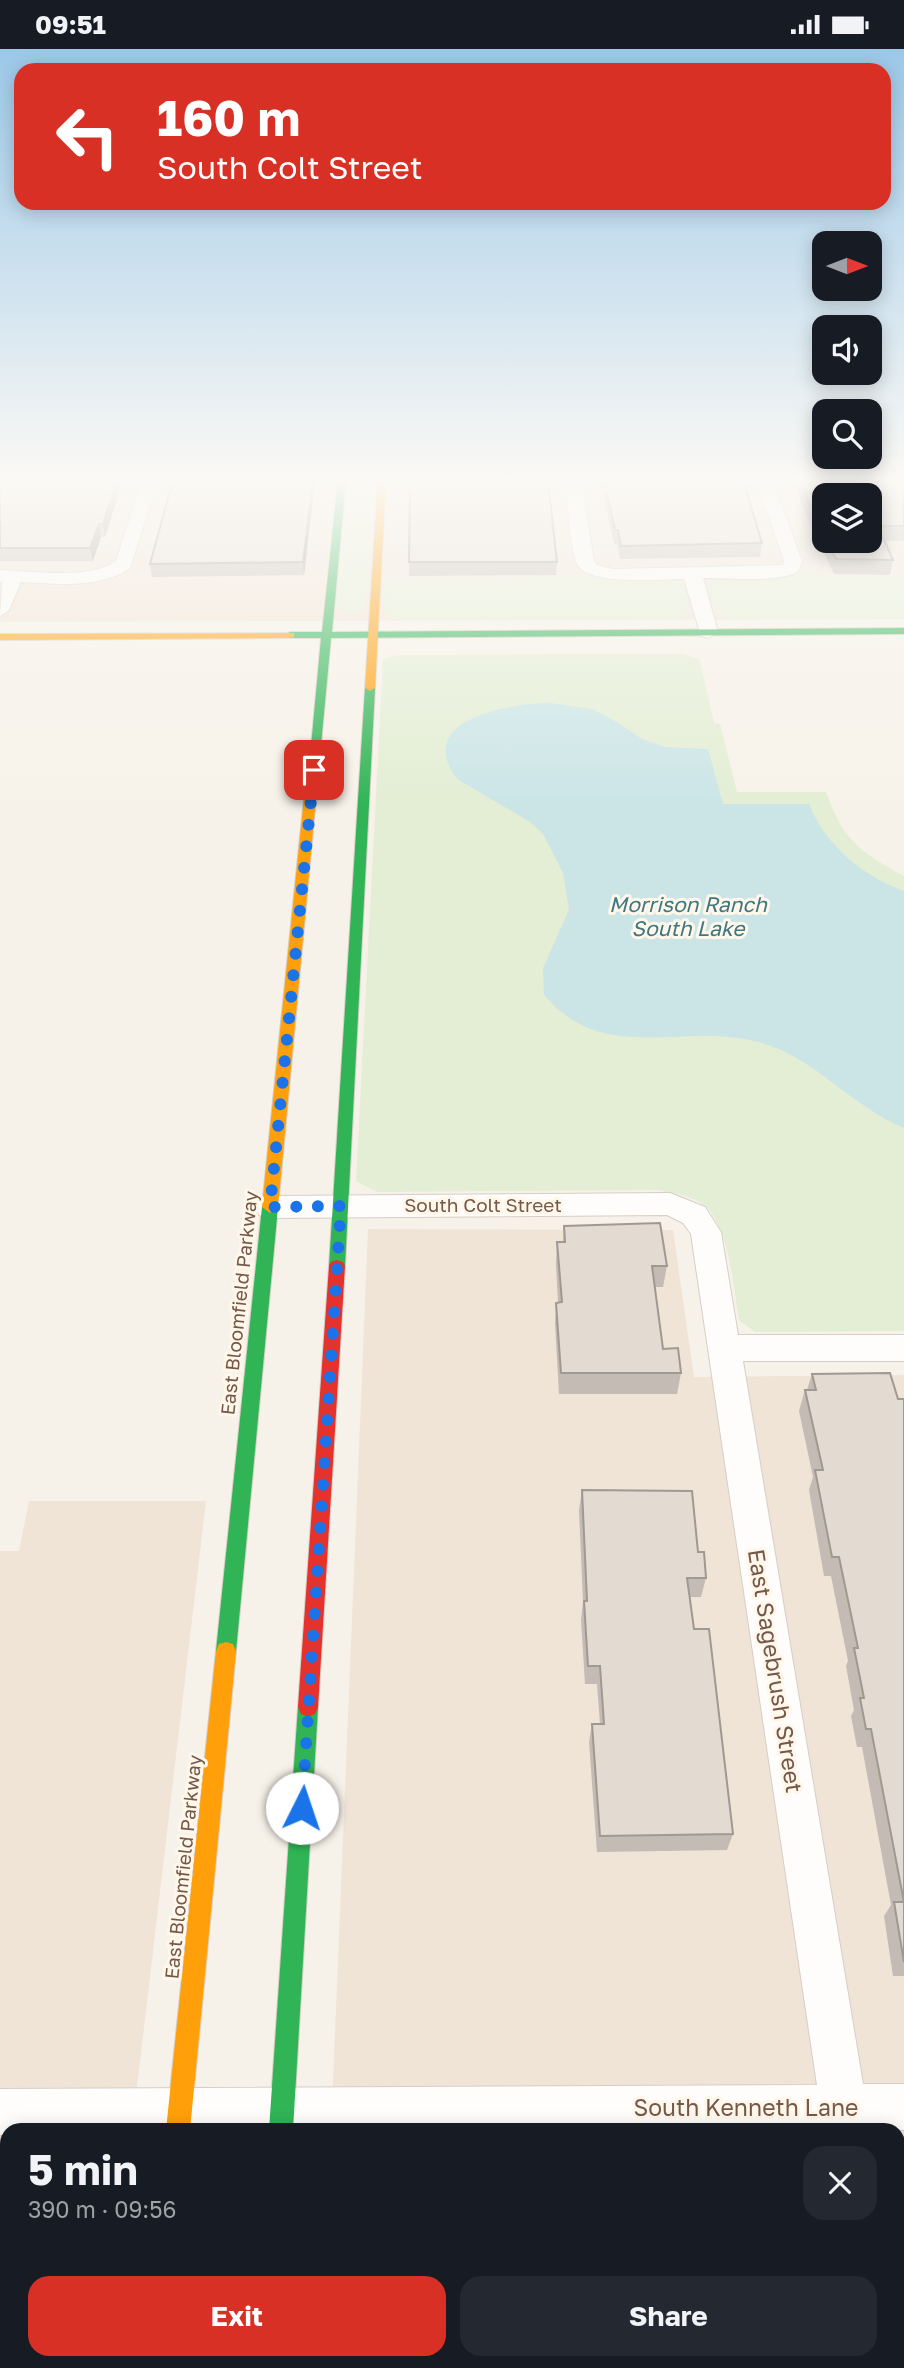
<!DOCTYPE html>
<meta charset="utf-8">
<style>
body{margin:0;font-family:"Golos Text",sans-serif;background:#242831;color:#f1f3f6;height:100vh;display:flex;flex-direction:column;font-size:26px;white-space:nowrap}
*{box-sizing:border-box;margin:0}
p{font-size:23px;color:#9ea1a6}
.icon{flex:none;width:38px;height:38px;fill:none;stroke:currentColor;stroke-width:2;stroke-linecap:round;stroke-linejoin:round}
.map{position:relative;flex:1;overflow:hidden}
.side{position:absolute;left:0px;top:2074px;width:905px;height:247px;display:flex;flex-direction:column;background:#171b24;border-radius:21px 21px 0 0;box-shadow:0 4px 18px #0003}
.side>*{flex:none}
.hud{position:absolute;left:14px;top:14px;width:877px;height:147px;border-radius:21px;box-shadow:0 4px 18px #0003;background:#d93025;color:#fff;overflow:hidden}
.needle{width:46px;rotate:90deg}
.controls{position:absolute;left:812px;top:182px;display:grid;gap:14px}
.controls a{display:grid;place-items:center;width:70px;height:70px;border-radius:14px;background:#171b24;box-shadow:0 4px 18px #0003;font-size:35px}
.pin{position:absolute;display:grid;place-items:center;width:60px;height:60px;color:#fff;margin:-30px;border-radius:14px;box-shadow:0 4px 10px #0006}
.me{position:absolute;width:77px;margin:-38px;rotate:4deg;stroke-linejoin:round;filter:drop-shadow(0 0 5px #0008)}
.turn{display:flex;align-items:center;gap:24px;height:147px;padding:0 28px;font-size:32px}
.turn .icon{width:91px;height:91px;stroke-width:2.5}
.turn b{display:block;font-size:49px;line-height:60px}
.round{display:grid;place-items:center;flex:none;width:74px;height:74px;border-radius:21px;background:#242831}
.headline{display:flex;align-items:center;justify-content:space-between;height:119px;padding:0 28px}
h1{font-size:42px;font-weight:700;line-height:52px}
.action{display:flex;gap:14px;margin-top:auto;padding:14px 28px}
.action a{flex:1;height:80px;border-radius:21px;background:#d93025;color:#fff;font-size:28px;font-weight:700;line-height:80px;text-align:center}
.action a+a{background:#242831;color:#f1f3f6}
.status{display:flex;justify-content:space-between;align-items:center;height:49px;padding:0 35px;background:#171b24;direction:ltr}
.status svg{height:19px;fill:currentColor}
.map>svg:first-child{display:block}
.residential{fill:#f0e4d6;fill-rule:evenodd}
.green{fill:#e3eed4}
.water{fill:#cbe5e7}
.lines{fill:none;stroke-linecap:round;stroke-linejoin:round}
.street-casing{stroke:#d6cec6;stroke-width:2}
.fast-casing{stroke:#d6cec6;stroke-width:2}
.slow-casing{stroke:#d6cec6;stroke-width:2}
.jam-casing{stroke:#d6cec6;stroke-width:2}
.street{fill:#fefdfc;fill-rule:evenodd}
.fast{fill:#30b455;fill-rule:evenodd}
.slow{fill:#ff9f0a;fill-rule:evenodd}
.jam{fill:#e5322d;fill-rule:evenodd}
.wall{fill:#c3bbb4;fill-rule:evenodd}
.shaded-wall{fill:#9f9992}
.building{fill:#e3dad1;stroke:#9f9992;stroke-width:2}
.route{stroke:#1a73e8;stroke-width:12;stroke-dasharray:0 21.6}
.labels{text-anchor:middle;stroke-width:6;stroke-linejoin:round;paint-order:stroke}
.street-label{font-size:19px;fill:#755849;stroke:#fff7ea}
.water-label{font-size:21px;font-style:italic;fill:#3f7782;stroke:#fff7ea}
.near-street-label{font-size:23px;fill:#755849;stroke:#fff7ea}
</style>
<div class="status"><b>09:51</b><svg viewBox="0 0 49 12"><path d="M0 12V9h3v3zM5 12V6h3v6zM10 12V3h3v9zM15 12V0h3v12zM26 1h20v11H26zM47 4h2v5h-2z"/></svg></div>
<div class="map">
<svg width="904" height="2319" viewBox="0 0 904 2319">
<rect width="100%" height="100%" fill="#f7f2e9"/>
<g class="residential">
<path d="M0 431H904V570L0 573ZM824 446H870V492H824Z"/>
<polygon points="368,1180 673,1181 694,1328 904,1326 904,2319 321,2319 321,2314 898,2314 898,2081 331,2081"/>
<polygon points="29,1452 206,1452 132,2081 7,2081 7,2314 104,2314 103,2319 0,2319 0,1502 19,1502"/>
</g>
<g class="green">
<polygon points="348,431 376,431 364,561 350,564 336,558"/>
<path d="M803 521H816L818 527H904V570H732L716 565 706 533C734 520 772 531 803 521Z"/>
<polygon points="672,528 683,531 690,562 678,570 398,571 383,565 385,529"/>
<path d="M684 605 700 611 714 674 720 675 737 743H826C843 791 860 803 904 827V1282L755 1283 739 1271C733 1239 730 1173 701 1154 689 1146 673 1145 659 1141L377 1143 356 1132 383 610 400 606Z"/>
</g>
<path class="water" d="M550 654 592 660 617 673 642 690 665 698 708 700 723 755H809C825 796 863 827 904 842V1079C851 1057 815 1009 762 994 684 971 605 1018 544 946L543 919 569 861 563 824 543 785 530 773 457 730C412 670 511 654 550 654Z"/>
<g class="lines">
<g class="street-casing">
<g id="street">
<path d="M142 431H158L130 519C101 540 55 535 21 533L9 561 0 567 2 533H0V521C32 522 89 531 116 512Z"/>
<path d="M565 431H581L594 512 597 516 613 520 783 516 784 512 756 431H772L802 512C801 515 800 520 798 522 785 534 722 529 703 529L718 583 708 589 701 587 684 530C661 530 585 538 576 513 569 493 568 453 565 431Z"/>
<polygon points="670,1144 705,1158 721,1183 738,1286 904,1286 904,1312 743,1312 863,2035 904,2035 904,2081 7,2081 7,2086 0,2086 0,2040 817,2036 691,1185 683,1174 667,1166 270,1169 259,1166 255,1158 259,1150 270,1147"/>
<polygon points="898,2294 904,2299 904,2319 861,2319 860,2314 898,2314"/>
</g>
</g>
<g class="fast-casing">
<g id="fast">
<polygon points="338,431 346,431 332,583 904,579 904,585 331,589 316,749 314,752 306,752 321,589 290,589 285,586 290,583 322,583"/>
<polygon points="370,636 375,639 345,1217 343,1221 331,1221 329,1217 365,639"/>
<polygon points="270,1152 278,1158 236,1602 233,1609 226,1611 219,1609 216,1602 262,1158"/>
<polygon points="308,1648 315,1651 318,1658 293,2081 269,2081 298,1658 301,1651"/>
</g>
</g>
<g class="slow-casing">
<g id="slow">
<polygon points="378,431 386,431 375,639 370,642 365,639"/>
<polygon points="294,584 294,588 290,589 0,591 0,585"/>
<polygon points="310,745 316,749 278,1158 270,1164 262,1158 304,749"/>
<polygon points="226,1593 233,1595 236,1602 190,2081 166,2081 216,1602 219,1595"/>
<polygon points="141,2314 167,2314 166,2319 140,2319"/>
<rect x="254" y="2314" width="26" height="5"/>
</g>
</g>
<g class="jam-casing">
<polygon id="jam" points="337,1211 343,1213 345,1217 318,1658 315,1665 308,1668 301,1665 298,1658 329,1217 331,1213"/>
</g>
<use href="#street" class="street"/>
<use href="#fast" class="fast"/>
<use href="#slow" class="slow"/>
<use href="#jam" class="jam"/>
</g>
<g class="wall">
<polygon points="0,431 123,431 105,488 101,488 93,512 0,512"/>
<polygon points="315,431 304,526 152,528 150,515"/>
<polygon points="600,431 743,431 762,494 760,508 620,510 617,495 614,495"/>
<path d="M793 431H904V492H885L893 511 890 526 834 525 806 466ZM824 446 870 492H824Z"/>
<polygon points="409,513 557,513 556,526 409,527"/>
<polygon points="564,1177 667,1217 663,1238 655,1238 663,1300 681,1324 677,1345 559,1345 555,1275 556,1254 558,1254 556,1215 557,1193 563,1193"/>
<polygon points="812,1325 898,1350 904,1350 904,1927 893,1927 884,1867 891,1856 862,1698 857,1698 851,1667 854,1661 846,1617 848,1612 831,1527 824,1527 809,1441 813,1428 799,1362 805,1341 807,1341"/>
<polygon points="582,1441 698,1503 706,1529 701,1548 690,1548 694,1580 733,1785 727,1801 597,1803 589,1693 592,1675 600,1675 597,1635 585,1635 581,1571 583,1553 579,1461"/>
<rect x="627" y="2314" width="152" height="5"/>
</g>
<g class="shaded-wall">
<polygon points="117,431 123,431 105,488 103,475"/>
<polygon points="313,431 315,431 304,526 303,513"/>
<polygon points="99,475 101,488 93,512 90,499"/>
</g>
<g class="building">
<polygon points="0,431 117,431 103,475 99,475 90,499 0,499"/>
<polygon points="173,431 313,431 303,513 150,515"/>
<polygon points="410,431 548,431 557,513 409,513"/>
<polygon points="604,431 743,431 762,494 621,497 618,481 615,481"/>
<polygon points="800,431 904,431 904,477 878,477 893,511 836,510 827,492 870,492 870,446 824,446 824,485 808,452"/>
<polygon points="660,1174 667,1217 652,1217 663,1300 678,1299 681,1324 561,1324 556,1254 562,1253 557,1193 565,1193 564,1177"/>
<polygon points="890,1324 898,1350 904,1350 904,1853 871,1680 866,1680 860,1649 864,1649 854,1599 858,1599 839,1508 832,1508 815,1421 823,1421 805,1341 816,1341 812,1325"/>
<polygon points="582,1441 692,1442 698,1503 704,1503 706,1529 687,1529 694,1580 709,1580 733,1785 600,1787 592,1675 604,1675 600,1617 588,1617 584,1552 587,1552"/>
<polygon points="894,1853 904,1853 904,1913"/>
<polygon points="632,2314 779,2314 779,2319 633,2319"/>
</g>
<linearGradient id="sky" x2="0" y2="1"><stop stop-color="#9cc8e8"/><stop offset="0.57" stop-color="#fbf9f5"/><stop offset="1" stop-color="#fbf9f5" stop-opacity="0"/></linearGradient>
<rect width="904" height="756" fill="url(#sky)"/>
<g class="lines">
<polyline class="route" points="302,1759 341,1157 270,1158 314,721"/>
</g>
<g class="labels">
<g class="street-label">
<text x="483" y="1163">South Colt Street</text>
<text transform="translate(239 1254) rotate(-84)" y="7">East Bloomfield Parkway</text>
<text transform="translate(183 1818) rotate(-84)" y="7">East Bloomfield Parkway</text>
</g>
<g class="water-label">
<text x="688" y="863">Morrison Ranch<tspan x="688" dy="24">South Lake</tspan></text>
</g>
<g class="near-street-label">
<text transform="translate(775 1622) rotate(81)" y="8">East Sagebrush Street</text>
<text x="746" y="2067">South Kenneth Lane</text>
</g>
</g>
</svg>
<div class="controls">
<a><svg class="needle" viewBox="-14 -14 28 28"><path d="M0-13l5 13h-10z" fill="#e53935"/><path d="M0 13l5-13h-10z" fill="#9ea1a6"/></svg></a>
<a><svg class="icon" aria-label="sound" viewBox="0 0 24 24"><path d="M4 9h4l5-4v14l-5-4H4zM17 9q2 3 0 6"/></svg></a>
<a><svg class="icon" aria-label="search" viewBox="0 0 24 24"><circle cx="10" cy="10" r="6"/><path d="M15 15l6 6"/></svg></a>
<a><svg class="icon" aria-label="layers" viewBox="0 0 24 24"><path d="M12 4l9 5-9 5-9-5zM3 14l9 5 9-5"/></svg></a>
</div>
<div class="pin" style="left:314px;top:721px;background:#d93025"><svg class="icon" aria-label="arrive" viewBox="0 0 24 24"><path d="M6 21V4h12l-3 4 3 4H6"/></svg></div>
<svg class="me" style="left:302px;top:1759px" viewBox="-20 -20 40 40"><circle r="19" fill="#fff"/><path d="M0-13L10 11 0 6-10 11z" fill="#1a73e8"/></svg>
<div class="hud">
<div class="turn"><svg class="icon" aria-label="left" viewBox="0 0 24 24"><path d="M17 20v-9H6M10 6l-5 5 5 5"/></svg><div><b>160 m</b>South Colt Street</div></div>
</div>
<section class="side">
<div class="headline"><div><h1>5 min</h1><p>390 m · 09:56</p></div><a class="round"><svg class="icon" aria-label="close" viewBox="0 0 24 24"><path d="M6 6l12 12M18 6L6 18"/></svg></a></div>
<div class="action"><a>Exit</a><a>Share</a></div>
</section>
</div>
